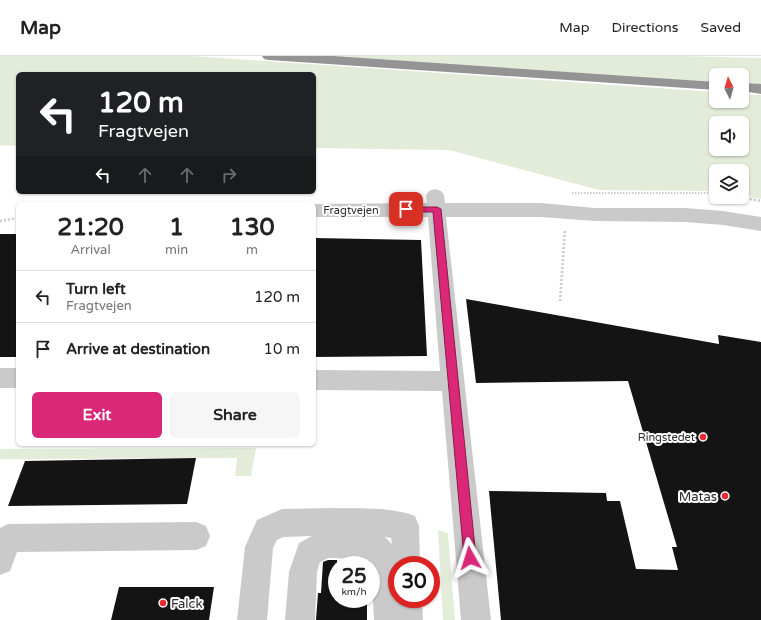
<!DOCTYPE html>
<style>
body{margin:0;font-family:"Varela Round",sans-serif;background:#f6f6f6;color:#222;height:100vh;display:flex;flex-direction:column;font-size:15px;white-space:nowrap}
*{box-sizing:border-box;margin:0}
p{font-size:13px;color:#767676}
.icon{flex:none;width:22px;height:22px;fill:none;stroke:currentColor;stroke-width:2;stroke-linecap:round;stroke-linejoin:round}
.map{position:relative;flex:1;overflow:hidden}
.side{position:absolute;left:16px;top:146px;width:300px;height:244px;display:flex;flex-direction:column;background:#fff;border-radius:6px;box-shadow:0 1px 3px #0004}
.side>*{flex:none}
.guide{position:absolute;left:16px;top:16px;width:300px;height:122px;border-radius:6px;box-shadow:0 1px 3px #0004;background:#202124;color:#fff;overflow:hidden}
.needle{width:26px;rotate:355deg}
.controls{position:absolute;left:709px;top:12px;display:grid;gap:8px}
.controls a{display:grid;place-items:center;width:40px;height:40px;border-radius:6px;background:#fff;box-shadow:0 1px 3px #0004;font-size:20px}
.speed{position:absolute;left:328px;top:500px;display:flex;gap:8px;font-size:20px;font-weight:700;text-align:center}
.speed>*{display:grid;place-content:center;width:52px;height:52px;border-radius:50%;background:#fff;box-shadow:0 1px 3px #0004;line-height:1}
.speed small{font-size:10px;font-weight:400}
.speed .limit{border:6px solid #d22;background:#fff;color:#111}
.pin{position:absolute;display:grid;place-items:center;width:34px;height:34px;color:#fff;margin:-17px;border-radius:8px;box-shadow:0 2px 6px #0006}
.me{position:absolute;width:44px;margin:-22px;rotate:354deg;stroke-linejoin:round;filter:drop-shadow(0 0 3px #0008)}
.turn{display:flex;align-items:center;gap:14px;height:84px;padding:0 16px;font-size:18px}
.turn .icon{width:52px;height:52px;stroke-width:2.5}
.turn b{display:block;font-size:28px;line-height:34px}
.lanes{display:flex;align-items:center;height:38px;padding:0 16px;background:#0003;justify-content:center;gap:20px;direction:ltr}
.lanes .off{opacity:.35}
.eta{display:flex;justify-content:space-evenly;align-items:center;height:68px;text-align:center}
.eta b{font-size:24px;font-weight:800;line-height:28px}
.primary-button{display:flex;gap:8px;margin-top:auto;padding:8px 16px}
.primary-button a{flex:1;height:46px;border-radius:6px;background:#db2777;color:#fff;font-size:16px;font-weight:800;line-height:46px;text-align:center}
.primary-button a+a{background:#f6f6f6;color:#222}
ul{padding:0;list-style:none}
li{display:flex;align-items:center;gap:12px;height:52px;padding:0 16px;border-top:1px solid #e0e0e0}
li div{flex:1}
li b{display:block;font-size:15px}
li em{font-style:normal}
header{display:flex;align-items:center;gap:24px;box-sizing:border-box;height:56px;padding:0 20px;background:#fff;border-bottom:1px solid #e0e0e0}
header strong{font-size:19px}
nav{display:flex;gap:22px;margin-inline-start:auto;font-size:14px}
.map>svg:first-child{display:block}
.green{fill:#e3ebd9;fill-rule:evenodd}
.building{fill:#141414}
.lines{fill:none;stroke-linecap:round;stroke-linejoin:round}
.path-far1{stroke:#cacaca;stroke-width:2;stroke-dasharray:1.5 1.5;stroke-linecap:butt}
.path{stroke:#cacaca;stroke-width:2.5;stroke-dasharray:2 2;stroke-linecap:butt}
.minor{fill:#cacaca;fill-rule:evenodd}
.highway{fill:#949494;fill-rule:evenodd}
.route{fill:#db2777;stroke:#8e194d}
.poi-dot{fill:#eb2836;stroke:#fff;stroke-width:1.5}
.labels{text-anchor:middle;stroke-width:4;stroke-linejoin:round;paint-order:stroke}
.street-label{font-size:11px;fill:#2d2d2d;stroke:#fff}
.poi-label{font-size:11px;fill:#2d2d2d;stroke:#fff;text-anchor:end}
.near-poi-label{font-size:13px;fill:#2d2d2d;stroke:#fff;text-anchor:end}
</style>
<header>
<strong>Map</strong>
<nav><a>Map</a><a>Directions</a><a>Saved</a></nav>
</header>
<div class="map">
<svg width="761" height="564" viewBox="0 0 761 564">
<rect width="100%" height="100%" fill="#fff"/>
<g class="green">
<path d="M0 0H192L716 36V45H742V38L761 39V143L742 139V115H716V135L599 134 449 94 314 92V18H18V90L0 89ZM716 67H742V93H716Z"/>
<polygon points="321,0 678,0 761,2 761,30 742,28 742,19 716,19 716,27"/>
<polygon points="256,392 251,420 235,420 237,402 0,403 0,393"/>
<polygon points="438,474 448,477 455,564 443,564"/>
</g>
<g class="building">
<rect x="0" y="178" width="18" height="123"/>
<polygon points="314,182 421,184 427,300 314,301"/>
<polygon points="466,243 719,288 718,279 761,286 761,564 501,564 489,435 606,437 607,445 620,445 636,513 678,514 672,491 677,491 628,325 476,327"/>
<polygon points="196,402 187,448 8,450 25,405"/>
<polygon points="328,504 337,504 337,543 367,543 367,564 316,564 318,537 321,537 323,506"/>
<polygon points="119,531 214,531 209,564 111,564"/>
</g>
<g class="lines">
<g class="path-far1">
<polyline points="572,137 716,137"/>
<polyline points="742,141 755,144"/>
</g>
<g class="path">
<polyline points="750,143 761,145"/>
<polyline points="0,165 18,162"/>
<polyline points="560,245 565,173"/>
</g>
<g class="minor">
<polygon points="435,133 441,135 444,139 445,147 541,147 595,152 685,152 723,155 761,161 761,175 723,169 685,166 595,165 541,161 446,161 491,564 461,564 442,335 314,334 314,314 440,315 428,161 314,161 314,148 312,148 427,147 426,139 429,135"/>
<rect x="0" y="312" width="18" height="20"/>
<path d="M330 452C357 453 389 450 415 460L419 470 420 509H397V543H422L423 564H374L371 509 367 503 328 502 320 506 317 516 315 564H285L289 516 299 487 312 480 283 481 277 484 273 492 267 564H237L245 491 257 464 282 453ZM385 481 391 482 392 488Z"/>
<polygon points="196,466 206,470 210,480 206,490 196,494 17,496 10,515 0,519 0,472 8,468"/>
</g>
<g class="highway">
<polygon points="262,0 333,0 716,26 716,34 269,4 264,3"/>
<polygon points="742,27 761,28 761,38 742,35"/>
</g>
</g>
<polygon class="route" points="403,151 437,151 441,153 476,502 474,506 470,508 466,506 464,502 433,156 406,156 403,155"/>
<g class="poi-dot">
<circle cx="703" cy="381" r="4"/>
<circle cx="725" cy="440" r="4"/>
<circle cx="163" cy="547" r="4"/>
</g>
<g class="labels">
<g class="street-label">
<text x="351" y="158">Fragtvejen</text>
</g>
<g class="poi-label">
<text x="695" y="385">Ringstedet</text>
</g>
<g class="near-poi-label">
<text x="717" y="445">Matas</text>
<text x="171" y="552" text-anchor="start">Falck</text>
</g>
</g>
</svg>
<div class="controls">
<a><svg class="needle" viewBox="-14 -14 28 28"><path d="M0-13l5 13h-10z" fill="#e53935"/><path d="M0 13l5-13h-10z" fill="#767676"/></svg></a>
<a><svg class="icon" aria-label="sound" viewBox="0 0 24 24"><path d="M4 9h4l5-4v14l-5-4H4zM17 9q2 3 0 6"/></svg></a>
<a><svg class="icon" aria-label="layers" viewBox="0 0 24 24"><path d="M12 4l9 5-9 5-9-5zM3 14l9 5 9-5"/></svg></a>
</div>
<div class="speed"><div>25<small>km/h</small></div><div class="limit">30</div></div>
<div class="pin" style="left:406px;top:153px;background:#d93025"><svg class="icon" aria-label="arrive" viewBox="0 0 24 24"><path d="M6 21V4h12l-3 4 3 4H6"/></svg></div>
<svg class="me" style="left:470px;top:502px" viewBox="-20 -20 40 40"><path d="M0-17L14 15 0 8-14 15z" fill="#db2777" stroke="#fff" stroke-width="4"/></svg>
<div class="guide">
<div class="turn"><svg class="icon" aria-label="left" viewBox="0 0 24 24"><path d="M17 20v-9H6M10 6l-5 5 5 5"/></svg><div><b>120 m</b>Fragtvejen</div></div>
<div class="lanes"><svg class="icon" aria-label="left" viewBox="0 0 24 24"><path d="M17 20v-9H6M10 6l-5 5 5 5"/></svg><svg class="icon off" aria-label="ahead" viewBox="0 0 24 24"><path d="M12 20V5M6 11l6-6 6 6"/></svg><svg class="icon off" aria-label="ahead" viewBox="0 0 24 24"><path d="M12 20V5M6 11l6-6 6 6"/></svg><svg class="icon off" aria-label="right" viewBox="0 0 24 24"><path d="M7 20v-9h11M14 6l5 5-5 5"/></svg></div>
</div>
<section class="side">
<div class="eta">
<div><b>21:20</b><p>Arrival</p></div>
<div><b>1</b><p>min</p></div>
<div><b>130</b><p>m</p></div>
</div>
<ul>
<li><svg class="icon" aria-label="left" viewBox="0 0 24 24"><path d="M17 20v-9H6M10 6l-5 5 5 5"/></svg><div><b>Turn left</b><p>Fragtvejen</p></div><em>120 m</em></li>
<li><svg class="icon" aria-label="arrive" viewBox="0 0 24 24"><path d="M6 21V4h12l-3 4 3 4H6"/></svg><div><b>Arrive at destination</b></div><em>10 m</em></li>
</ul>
<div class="primary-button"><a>Exit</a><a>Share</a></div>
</section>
</div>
